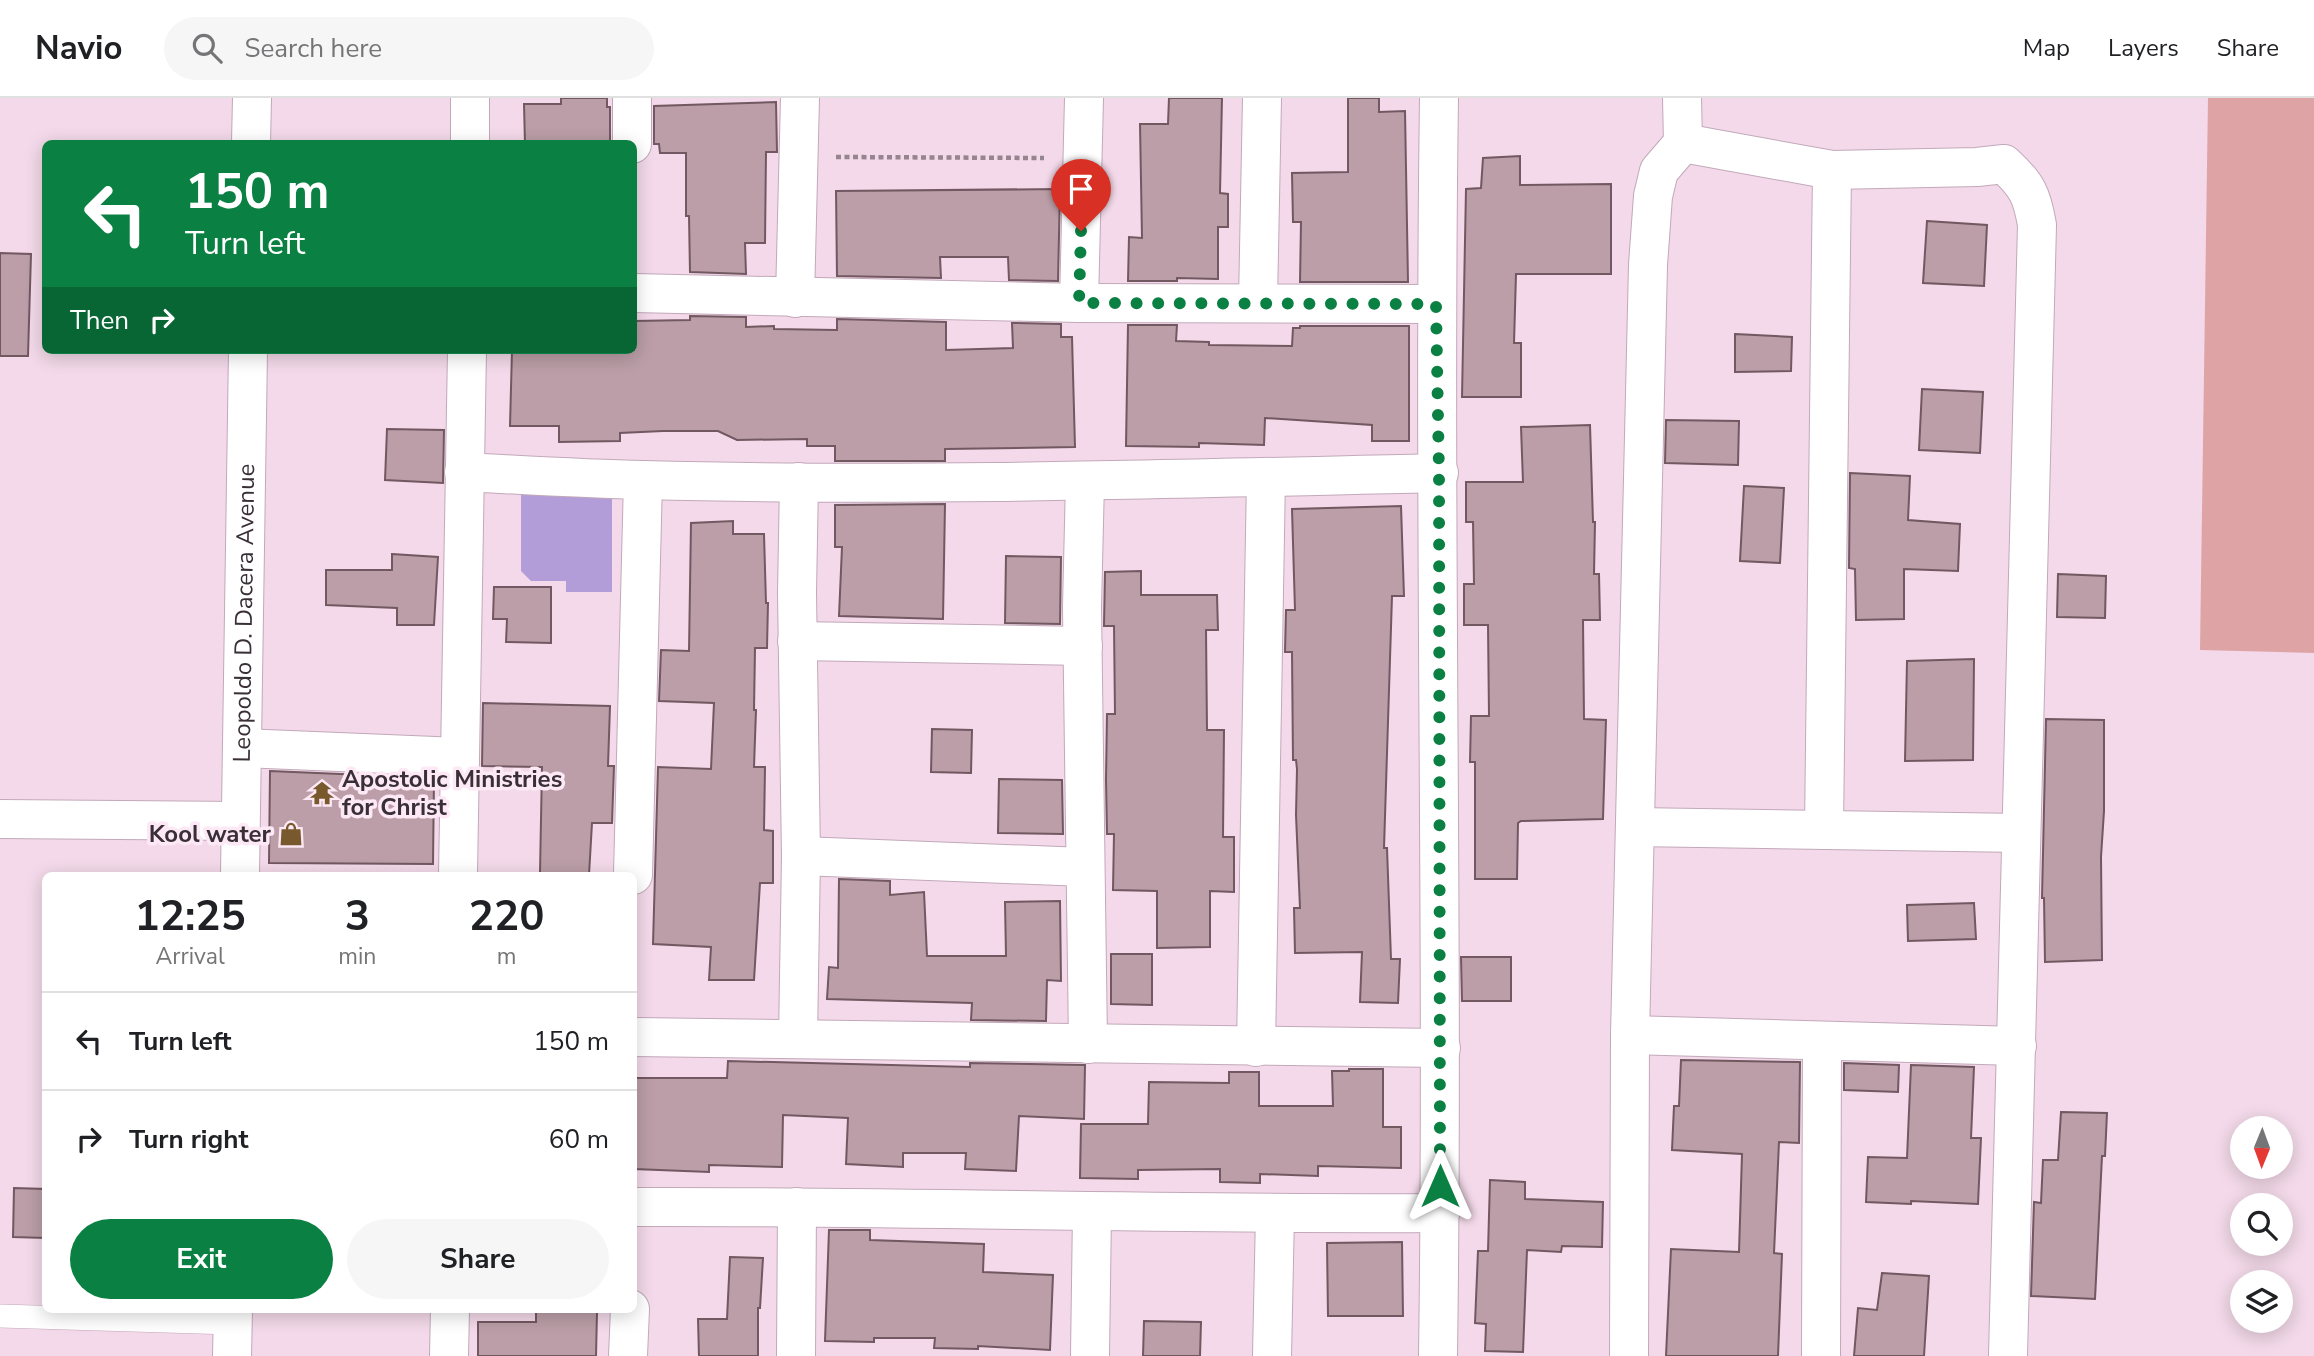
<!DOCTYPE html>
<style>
body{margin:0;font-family:"Nunito Sans",sans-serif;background:#f6f6f6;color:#202124;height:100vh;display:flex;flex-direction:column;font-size:26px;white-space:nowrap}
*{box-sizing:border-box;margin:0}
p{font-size:23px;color:#757577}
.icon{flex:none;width:38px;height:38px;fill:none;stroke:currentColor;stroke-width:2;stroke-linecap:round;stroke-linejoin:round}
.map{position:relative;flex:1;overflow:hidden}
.sheet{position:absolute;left:42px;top:774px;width:595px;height:441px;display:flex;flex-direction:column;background:#fff;border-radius:10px;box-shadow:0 4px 18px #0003}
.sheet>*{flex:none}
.hud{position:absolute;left:42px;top:42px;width:595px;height:214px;border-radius:10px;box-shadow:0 4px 18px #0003;background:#0b8043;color:#fff;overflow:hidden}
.needle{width:46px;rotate:181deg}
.fabs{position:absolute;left:2230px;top:1018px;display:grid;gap:14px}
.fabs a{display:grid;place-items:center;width:63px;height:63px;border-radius:50%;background:#fff;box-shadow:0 4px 18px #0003;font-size:35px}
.pin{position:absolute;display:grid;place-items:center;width:60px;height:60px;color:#fff;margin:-72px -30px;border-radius:50% 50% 50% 0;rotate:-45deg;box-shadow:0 0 7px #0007}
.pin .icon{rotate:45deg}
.me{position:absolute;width:77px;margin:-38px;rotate:0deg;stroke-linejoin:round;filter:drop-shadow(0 0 5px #0008)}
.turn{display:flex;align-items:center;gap:24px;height:147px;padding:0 28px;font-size:32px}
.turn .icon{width:91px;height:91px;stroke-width:2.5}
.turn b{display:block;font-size:49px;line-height:60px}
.then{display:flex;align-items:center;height:66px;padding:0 28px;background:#0003;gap:14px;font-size:26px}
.eta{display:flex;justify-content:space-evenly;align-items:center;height:119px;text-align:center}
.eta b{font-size:42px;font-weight:700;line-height:49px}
.action{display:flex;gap:14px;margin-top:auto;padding:14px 28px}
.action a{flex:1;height:80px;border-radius:42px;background:#0b8043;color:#fff;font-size:28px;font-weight:700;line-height:80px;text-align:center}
.action a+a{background:#f6f6f6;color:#202124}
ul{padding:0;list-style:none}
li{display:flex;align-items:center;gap:21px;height:98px;padding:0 28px;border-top:2px solid #e0e0e0}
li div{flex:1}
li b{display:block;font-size:26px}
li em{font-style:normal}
header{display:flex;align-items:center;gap:42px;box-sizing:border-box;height:98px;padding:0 35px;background:#fff;border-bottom:2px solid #e0e0e0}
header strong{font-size:33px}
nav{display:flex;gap:38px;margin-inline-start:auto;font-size:24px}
.search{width:490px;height:63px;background:#f6f6f6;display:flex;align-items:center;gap:18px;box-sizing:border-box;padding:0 24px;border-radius:38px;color:#757577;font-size:26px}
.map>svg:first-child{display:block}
.green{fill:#dea3a5}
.water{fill:#b39dd8}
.building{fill:#bb9ea7;stroke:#725860;stroke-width:2}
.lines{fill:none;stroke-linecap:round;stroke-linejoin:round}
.service-casing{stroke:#c2a9b9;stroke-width:24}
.minor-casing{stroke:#c2a9b9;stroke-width:40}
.secondary-casing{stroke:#c2a9b9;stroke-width:40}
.path{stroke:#96848f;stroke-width:4.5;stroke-dasharray:5 3.5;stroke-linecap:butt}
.service{stroke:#fff;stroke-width:23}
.minor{stroke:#fff;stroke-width:38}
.secondary{stroke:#fff;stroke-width:38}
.route{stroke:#0b8043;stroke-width:12;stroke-dasharray:0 21.6}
.labels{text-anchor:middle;stroke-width:7;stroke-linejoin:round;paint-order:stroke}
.street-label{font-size:24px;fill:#392f36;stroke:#fde8f5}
.poi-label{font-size:24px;font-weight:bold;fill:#392f36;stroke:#fde8f5;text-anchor:start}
</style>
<header>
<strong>Navio</strong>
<div class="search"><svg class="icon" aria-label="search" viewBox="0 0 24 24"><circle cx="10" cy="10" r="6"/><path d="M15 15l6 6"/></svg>Search here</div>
<nav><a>Map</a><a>Layers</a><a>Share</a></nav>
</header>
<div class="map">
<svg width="2314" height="1258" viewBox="0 0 2314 1258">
<rect width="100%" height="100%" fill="#f3d9e9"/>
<polygon class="green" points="2208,0 2314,0 2314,555 2200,552"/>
<polygon class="water" points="612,393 612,494 566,494 566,483 531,483 521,473 521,394"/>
<g class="building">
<polygon points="561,0 607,0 607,9 610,9 610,46 525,46 524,6 561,6"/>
<polygon points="1169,0 1222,0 1220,95 1228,96 1228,129 1218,129 1218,181 1177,180 1177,183 1128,183 1129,139 1142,140 1140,26 1168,26"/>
<polygon points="1348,0 1379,0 1379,14 1405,13 1408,184 1300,184 1301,124 1293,124 1292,75 1348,74"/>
<polygon points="776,4 777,54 766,54 765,145 745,145 746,176 690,174 689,118 686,118 686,55 660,55 659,46 654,46 654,8"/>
<polygon points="1520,58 1520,87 1611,86 1611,176 1516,176 1514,245 1521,245 1521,299 1462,299 1466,91 1481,90 1483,60"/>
<polygon points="1060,91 1058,183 1009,182 1008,159 940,159 941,180 837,178 836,93"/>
<polygon points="1927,123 1987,127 1984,188 1923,185"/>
<polygon points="0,155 31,156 28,258 0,258"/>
<polygon points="690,218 746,219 746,229 774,228 774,231 837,232 837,221 946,224 946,252 1013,250 1012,225 1061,226 1061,239 1072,239 1075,349 945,351 945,363 835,363 835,348 807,348 807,341 737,342 718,333 663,333 620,335 620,343 559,344 559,328 510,328 512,252 634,252 634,223 690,222"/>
<polygon points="1128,227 1177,227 1176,243 1209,244 1209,247 1292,248 1293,230 1300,230 1300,228 1409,228 1409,343 1372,343 1372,327 1265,320 1264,347 1199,345 1199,349 1126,348"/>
<polygon points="1735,236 1792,239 1791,273 1735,274"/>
<polygon points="1922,291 1983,294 1980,355 1919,352"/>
<polygon points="1666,322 1739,323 1738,367 1665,365"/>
<polygon points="1590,327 1593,424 1595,424 1594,476 1599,476 1600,522 1583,522 1584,621 1606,622 1603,721 1521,723 1518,725 1517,781 1475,781 1475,664 1470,664 1471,618 1489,618 1488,527 1464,527 1464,486 1474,486 1473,424 1466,424 1466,384 1523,384 1521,329"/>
<polygon points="387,331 444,332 443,385 385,382"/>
<polygon points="1850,375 1910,378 1908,422 1960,426 1958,473 1904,471 1904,521 1856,522 1855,471 1849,470"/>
<polygon points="1744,388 1784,390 1780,465 1740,463"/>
<polygon points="945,406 943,521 839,518 842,449 835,449 835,407"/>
<polygon points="1401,408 1404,498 1392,498 1384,750 1387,750 1391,861 1400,861 1398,905 1360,904 1362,854 1295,855 1294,810 1300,810 1296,717 1297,671 1296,662 1293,662 1292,554 1285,554 1286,512 1295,512 1292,411"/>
<polygon points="733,423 733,436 764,436 766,505 768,505 767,550 755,550 754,612 756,612 754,669 765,669 764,732 773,733 773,785 760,785 754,882 709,882 711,849 653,846 658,669 711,671 714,605 659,603 661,552 689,553 691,425"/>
<polygon points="392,456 438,459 434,527 397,527 397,510 326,507 326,472 392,472"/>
<polygon points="1006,458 1061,459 1060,526 1005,525"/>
<polygon points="1141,473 1141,497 1217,497 1218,532 1206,532 1207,632 1224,632 1223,739 1234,739 1234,794 1210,793 1210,849 1157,850 1157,793 1113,792 1114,736 1107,736 1106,682 1107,616 1115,616 1114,528 1104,528 1105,474"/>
<polygon points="2058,476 2106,478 2105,520 2057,519"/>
<polygon points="494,489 551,489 551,545 506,544 507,521 493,521"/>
<polygon points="1974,561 1973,662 1905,663 1907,563"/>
<polygon points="483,605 610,608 608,668 614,668 612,725 592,725 589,777 540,775 542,669 482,668"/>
<polygon points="2046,621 2104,622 2104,713 2101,759 2102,862 2045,864 2044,800 2042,800"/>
<polygon points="932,631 972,632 971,675 931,674"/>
<polygon points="270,673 434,680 433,766 269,765"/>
<polygon points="999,681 1062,682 1063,736 998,735"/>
<polygon points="839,781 890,783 890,797 924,794 927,858 1006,858 1005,804 1060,803 1061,883 1047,882 1046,923 971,922 972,905 827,901 829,869 838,870"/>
<polygon points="1974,805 1976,841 1908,843 1907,807"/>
<polygon points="1111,856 1152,856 1152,907 1111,906"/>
<polygon points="1461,859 1511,859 1511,903 1462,903"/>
<polygon points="1681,962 1800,964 1799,1045 1779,1044 1774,1155 1782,1156 1778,1258 1666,1258 1671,1151 1739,1154 1742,1056 1672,1052 1674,1008 1679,1008"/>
<polygon points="728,963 970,969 970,965 1085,967 1084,1021 1019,1018 1016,1073 965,1071 966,1055 903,1055 903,1069 846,1066 848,1020 783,1017 782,1069 709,1067 709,1074 634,1071 634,980 727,980"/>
<polygon points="1844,965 1899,967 1898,994 1844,992"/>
<polygon points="1911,967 1974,969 1971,1040 1981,1040 1978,1106 1911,1103 1911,1106 1866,1104 1868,1059 1907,1060"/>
<polygon points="1349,971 1383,971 1383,1029 1401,1029 1401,1070 1318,1068 1318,1078 1260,1076 1260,1085 1220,1084 1220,1071 1138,1072 1138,1081 1080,1080 1081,1026 1148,1026 1149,984 1229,985 1229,974 1259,974 1259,1008 1333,1008 1332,973 1349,973"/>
<polygon points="2061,1014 2107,1015 2105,1058 2102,1058 2095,1201 2031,1198 2034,1104 2041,1105 2043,1062 2058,1062"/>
<polygon points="1490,1082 1525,1084 1525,1101 1603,1104 1602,1149 1562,1148 1561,1154 1527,1152 1523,1254 1485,1253 1486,1226 1475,1225 1478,1153 1488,1153"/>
<polygon points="14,1090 46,1091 46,1140 13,1139"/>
<polygon points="829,1132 870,1132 870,1142 984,1146 983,1174 1053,1177 1050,1252 978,1248 978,1251 934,1250 935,1240 874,1240 874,1244 825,1243"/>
<polygon points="1402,1144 1403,1218 1328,1218 1327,1145"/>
<polygon points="730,1159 763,1160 760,1210 758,1210 758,1258 699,1258 698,1221 727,1221"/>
<polygon points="1882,1175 1929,1178 1924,1258 1854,1258 1858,1210 1877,1212"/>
<polygon points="536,1212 597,1214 596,1258 478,1258 478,1224 536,1224"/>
<polygon points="1144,1223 1201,1224 1200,1258 1143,1258"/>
</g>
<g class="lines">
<g class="service-casing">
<polyline id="service" points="0,1218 232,1225"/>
</g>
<g class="minor-casing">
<g id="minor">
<path d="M1683 45 1832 72 1977 69 2004 66C2027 87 2032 97 2037 127L2008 1258"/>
<polyline points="470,46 470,0"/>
<polyline points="632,46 632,0"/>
<polyline points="634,195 1079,205 1436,206"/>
<polyline points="795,200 800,0"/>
<polyline points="1258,204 1262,0"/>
<polyline points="1079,205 1084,0"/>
<path d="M464 374C523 377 584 381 644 382 908 389 1174 381 1439 375"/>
<polyline points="1085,383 1082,509 1088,946"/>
<polyline points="797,543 1083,548"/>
<polyline points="242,650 459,659"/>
<polyline points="0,721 240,723"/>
<polyline points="1635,729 2021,735"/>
<polyline points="1824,732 1832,72"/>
<polyline points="801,758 1084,769"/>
<polyline points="458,777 467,252"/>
<polyline points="633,777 643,382"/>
<polyline points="1630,937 2017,948"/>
<polyline points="634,939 1441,950"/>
<polyline points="798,941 801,758 797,495 799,384"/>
<polyline points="1256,949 1266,379"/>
<path d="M634 1109C902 1108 1171 1117 1440 1115"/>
<polyline points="449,1258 450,1211"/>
<polyline points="628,1258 630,1211"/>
<polyline points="796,1258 797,1109"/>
<polyline points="1090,1258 1092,1114"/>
<polyline points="1272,1258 1275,1116"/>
<path d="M1438 1258C1444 839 1433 419 1439 0"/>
<polyline points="1629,1258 1630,937 1648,167 1653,98 1659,73 1683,45 1682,0"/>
<polyline points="1821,1258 1822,943"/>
</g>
</g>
<g class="secondary-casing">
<g id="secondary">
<polyline points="251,46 252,0"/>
<path id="s1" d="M240 777 248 252"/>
<polyline points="232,1258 233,1211"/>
</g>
</g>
<polyline class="path" points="836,59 1044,60"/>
<use href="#service" class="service"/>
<use href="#minor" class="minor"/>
<use href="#secondary" class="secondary"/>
</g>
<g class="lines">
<polyline class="route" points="1081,133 1079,205 1436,206 1439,375 1440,1088"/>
</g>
<defs>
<g id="temple-bare" transform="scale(1.89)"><path d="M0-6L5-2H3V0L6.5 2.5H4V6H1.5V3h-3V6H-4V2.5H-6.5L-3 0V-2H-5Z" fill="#78592e" stroke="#fde8f5" stroke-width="2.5" paint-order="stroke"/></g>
<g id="shop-bare" transform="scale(1.89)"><path d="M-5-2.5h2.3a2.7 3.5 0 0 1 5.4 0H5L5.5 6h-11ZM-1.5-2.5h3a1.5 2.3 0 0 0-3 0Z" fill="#78592e" stroke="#fde8f5" stroke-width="2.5" paint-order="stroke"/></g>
</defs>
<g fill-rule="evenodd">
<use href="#temple-bare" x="322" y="695"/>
<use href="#shop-bare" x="291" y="736"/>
</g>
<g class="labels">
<g class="street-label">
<text dy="8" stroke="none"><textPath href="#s1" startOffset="262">Leopoldo D. Dacera Avenue</textPath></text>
</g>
<g class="poi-label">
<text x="342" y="689">Apostolic Ministries<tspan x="342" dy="28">for Christ</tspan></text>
<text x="271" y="744" text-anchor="end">Kool water</text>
</g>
</g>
</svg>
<div class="fabs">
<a><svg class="needle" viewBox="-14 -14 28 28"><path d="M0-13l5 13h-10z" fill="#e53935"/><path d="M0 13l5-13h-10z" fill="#757577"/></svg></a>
<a><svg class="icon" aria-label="search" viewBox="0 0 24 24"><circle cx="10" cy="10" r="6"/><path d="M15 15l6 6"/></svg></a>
<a><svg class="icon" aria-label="layers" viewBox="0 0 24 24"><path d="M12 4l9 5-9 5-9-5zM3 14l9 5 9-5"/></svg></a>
</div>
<div class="pin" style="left:1081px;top:133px;background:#d93025"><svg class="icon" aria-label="arrive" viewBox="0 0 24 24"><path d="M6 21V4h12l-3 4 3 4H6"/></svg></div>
<svg class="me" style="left:1440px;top:1088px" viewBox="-20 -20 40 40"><path d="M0-17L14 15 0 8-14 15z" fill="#0b8043" stroke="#fff" stroke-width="4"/></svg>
<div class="hud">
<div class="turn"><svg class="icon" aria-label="left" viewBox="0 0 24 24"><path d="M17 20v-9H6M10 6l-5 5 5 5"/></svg><div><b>150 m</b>Turn left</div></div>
<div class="then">Then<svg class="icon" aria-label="right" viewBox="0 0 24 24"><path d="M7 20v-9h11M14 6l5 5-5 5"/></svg></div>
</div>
<section class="sheet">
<div class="eta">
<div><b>12:25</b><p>Arrival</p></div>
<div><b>3</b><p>min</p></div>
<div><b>220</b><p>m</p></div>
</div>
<ul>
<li><svg class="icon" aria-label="left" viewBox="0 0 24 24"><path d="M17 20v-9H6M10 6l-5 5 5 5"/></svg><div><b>Turn left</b></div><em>150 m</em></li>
<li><svg class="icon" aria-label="right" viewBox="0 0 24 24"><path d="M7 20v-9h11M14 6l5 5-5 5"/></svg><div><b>Turn right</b></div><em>60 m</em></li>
</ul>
<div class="action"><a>Exit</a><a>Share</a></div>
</section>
</div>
